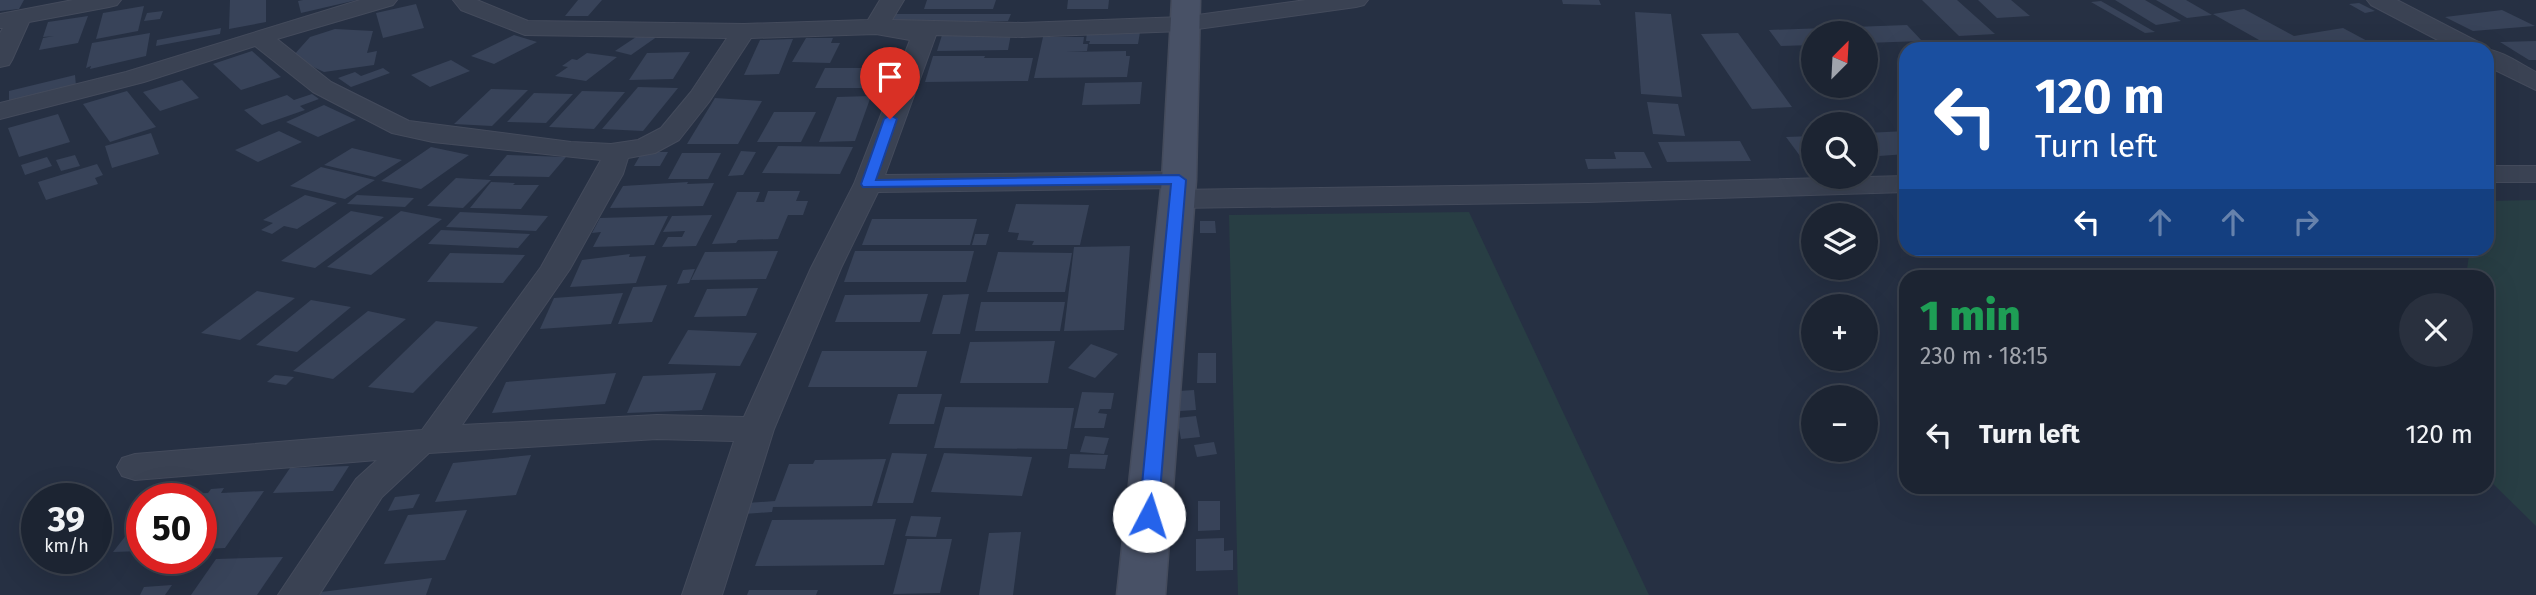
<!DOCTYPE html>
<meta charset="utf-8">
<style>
body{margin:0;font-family:"Fira Sans",sans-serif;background:#29303e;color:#f1f3f6;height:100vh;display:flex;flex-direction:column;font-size:26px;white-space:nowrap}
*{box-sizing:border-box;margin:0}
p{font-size:23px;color:#a0a4ac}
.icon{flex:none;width:38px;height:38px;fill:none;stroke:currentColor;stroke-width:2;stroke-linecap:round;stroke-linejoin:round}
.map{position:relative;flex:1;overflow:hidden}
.details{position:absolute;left:1899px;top:270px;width:595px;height:224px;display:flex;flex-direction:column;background:#1c2432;border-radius:21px;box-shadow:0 7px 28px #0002,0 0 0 2px #3a414d}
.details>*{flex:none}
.hud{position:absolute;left:1899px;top:42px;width:595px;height:214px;border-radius:21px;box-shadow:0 7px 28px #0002,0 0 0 2px #3a414d;background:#1a4fa0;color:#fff;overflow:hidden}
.needle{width:46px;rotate:24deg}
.fabs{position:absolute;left:1801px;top:21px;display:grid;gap:14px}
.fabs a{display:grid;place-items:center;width:77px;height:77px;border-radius:50%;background:#1c2432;box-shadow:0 7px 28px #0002,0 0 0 2px #3a414d;font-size:35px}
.speed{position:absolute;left:21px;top:483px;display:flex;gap:14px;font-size:35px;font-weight:700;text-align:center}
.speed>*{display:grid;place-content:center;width:91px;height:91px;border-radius:50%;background:#1c2432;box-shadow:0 7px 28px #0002,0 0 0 2px #3a414d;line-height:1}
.speed small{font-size:18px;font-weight:400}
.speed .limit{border:10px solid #d22;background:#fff;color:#111}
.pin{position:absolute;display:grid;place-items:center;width:60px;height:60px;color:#fff;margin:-72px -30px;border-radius:50% 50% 50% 0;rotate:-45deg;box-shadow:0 0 7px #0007}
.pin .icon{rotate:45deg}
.me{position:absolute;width:77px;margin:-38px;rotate:5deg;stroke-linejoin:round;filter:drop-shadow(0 0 5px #0008)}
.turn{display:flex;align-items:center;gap:24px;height:147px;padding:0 21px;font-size:32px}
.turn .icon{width:91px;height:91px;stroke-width:2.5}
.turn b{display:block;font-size:49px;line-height:60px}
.lanes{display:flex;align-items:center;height:66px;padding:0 21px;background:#0003;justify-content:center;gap:35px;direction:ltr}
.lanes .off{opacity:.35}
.round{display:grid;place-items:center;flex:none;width:74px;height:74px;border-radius:37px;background:#29303e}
.headline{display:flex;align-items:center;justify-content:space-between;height:119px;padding:0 21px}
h1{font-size:42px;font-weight:800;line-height:52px;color:#1e9e55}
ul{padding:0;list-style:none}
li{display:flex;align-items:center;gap:21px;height:91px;padding:0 21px}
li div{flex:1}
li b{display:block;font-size:26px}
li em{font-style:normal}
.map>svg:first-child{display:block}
.green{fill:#283e44}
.building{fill:#384359}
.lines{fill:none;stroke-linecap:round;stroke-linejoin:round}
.minor-casing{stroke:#444b5c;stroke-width:2}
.secondary-casing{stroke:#444b5c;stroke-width:3}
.minor{fill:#3a4253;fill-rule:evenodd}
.secondary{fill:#485166;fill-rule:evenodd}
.route{fill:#2563eb;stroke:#184099;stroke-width:2}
</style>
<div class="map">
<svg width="2536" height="595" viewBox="0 0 2536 595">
<rect width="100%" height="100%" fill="#263043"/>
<g class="green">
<polygon points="2536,200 2536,526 2487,478 2487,276 2466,276 2470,249 2487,248 2487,201"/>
<polygon points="1469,212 1649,595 1238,595 1229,215"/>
</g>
<g class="building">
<polygon points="0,0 24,0 19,9 0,11"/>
<polygon points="230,0 266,0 266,22 229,29"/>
<polygon points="357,0 301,13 298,1 303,0"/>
<polygon points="578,0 602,0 588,16 565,16"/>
<polygon points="927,0 996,0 993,9 924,9"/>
<polygon points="1068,0 1109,0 1108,9 1067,9"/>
<polygon points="1562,0 1599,0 1601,5 1563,4"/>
<polygon points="1922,0 1957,0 1995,34 1959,36"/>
<polygon points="1978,0 2011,0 2030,16 1997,18"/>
<polygon points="2115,0 2145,0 2181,21 2156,25"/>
<polygon points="2156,0 2186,0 2212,15 2187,18"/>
<polygon points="2101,1 2155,32 2145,33 2091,2"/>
<polygon points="2359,3 2375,11 2365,13 2349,4"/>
<polygon points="416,4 424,28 383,38 376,13"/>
<polygon points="144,6 138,31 96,39 103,13"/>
<polygon points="2244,9 2294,36 2343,28 2371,43 2336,49 2275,49 2213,14"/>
<polygon points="2502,10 2535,26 2473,31 2445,17"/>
<polygon points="163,11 160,19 144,21 147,13"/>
<polygon points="1635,12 1671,14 1682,97 1641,94"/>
<polygon points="896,14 1011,14 1008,21 892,21"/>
<polygon points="88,16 78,43 39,50 43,38 54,36 43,37 48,22"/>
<polygon points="1907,25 1922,41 1866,43 1866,33 1813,33 1813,45 1781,46 1769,30"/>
<polygon points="221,28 220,34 156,46 157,40"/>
<polygon points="335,29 373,31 367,53 377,51 374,65 324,72 292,57 310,37"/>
<polygon points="1087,32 1140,32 1138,44 1089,44 1090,41 1086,41"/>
<polygon points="150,33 146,56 90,69 91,66 86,68 92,43"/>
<polygon points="642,33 658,36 631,55 615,51"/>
<polygon points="1738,33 1792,107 1752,109 1701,34"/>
<polygon points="1011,34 1008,50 937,51 942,35"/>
<polygon points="514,35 537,42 494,64 471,56"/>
<polygon points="1043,37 1084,37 1083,44 1088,44 1087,51 1066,52 1126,51 1126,56 1130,56 1127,77 1034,78"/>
<polygon points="806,38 833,38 831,43 840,43 830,63 792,62"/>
<polygon points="793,39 779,74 744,75 760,40"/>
<polygon points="2536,41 2536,60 2529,60 2500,42"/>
<polygon points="252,51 281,77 241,90 213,64"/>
<polygon points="690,52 673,79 629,80 647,53"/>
<polygon points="587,53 617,57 586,81 555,76 568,67 562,66 572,59 577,60"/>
<polygon points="933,56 985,56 984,58 1033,58 1028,81 925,82"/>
<polygon points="451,60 470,71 430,87 411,75"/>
<polygon points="383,68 390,73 351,87 338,78 355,72 361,76"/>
<polygon points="825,68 885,68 876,88 815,88"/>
<polygon points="75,75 76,86 9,102 9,91"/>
<polygon points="182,80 199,98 160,111 143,92"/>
<polygon points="1142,82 1140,104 1082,105 1085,83"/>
<polygon points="638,87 678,88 643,131 602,129"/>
<polygon points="491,89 528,90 492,126 454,124"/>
<polygon points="127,91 156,127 110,142 83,104"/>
<polygon points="582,91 625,92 594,129 549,127"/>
<polygon points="534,93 573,94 546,123 507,122"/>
<polygon points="312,94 319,99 300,106 305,110 262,125 244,110 287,95 294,100"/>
<polygon points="871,96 855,141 819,142 837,97"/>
<polygon points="715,98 762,101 738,144 687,144"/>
<polygon points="1647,102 1678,104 1685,136 1653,134"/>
<polygon points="324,105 356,120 318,137 286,122"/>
<polygon points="774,112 816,112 801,142 757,142"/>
<polygon points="58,114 70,142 19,157 8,128"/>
<polygon points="279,131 302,142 258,162 235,150"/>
<polygon points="1906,131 1906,154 1866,157 1866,133"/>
<polygon points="151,133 159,154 112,168 105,146"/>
<polygon points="1813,136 1813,160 1803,160 1786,137"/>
<polygon points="1740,141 1751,161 1667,162 1658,142"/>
<polygon points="778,146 853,147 840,174 762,173"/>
<polygon points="431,147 469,155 421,189 381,181"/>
<polygon points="352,148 402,160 375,177 324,165"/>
<polygon points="741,151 756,152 743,175 728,176"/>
<polygon points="642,152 668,152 660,166 634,166"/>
<polygon points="1614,152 1644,152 1652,168 1588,169 1585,159 1616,159"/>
<polygon points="682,153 721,153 708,179 668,179"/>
<polygon points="75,155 80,166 61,171 56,160"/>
<polygon points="507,155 566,157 549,177 489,176"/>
<polygon points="47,157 52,166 25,175 21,165"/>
<polygon points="97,164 103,175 95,178 98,184 46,200 38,182"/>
<polygon points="321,167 375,180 345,199 290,186"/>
<polygon points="456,178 491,180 463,208 427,206"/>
<polygon points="491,182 515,183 513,185 539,185 521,209 470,208"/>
<polygon points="688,182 687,184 714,183 703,206 610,208 623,186"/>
<polygon points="768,191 800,191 796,201 808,201 803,215 788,215 778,239 738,240 736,243 712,244 737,192 760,192 756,202 764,202"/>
<polygon points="305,195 337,203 297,229 284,226 272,234 261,230 273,223 263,220"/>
<polygon points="357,195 414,198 405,207 347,204"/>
<polygon points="1016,204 1089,205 1080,245 1032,245 1034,241 1017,240 1019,233 1008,232"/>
<polygon points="351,211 384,217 315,268 281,261"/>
<polygon points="401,211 442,219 371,275 327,267"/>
<polygon points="460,212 548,216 536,231 446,227"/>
<polygon points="712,215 696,246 662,247 668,237 682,237 685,231 663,232 672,216"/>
<polygon points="668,216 654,245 593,247 601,232 592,233 600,218"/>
<polygon points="872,219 977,219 970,245 862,245"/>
<polygon points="1200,221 1215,221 1216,233 1200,233"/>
<polygon points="441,230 530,234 518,248 428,244"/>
<polygon points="975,234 989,234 986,245 972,245"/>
<polygon points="1130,246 1124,330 1064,331 1074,247"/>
<polygon points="778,251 766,279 691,280 705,252"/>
<polygon points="855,251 974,251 966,282 844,282"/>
<polygon points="998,252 1072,253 1065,292 987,292"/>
<polygon points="450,253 525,255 503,283 427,282"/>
<polygon points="630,254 629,257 646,256 636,283 570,287 582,260"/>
<polygon points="695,269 689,283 677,284 683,270"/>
<polygon points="667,285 652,322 618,324 633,287"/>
<polygon points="758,288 746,316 694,317 707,289"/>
<polygon points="257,291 295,298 240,340 201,333"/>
<polygon points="623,293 611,324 540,329 554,298"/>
<polygon points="928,294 920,322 835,322 845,295"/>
<polygon points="969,294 960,334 932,334 943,295"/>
<polygon points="311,300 351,307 297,352 256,345"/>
<polygon points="981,302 1065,302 1060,331 975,331"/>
<polygon points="368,311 406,319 333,379 293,371"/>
<polygon points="436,321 478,327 413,393 368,387"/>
<polygon points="688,330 757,333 740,366 668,364"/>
<polygon points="1055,341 1048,383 960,383 970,342"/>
<polygon points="1091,344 1118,354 1095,378 1068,368"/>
<polygon points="822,351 927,351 917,387 808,387"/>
<polygon points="1198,353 1216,353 1216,383 1197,383"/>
<polygon points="616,373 605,404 492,413 506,382"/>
<polygon points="716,373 702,410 627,413 643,376"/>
<polygon points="275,375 294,377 286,385 267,382"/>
<polygon points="1194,390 1196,410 1180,411 1179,391"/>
<polygon points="1082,392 1114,393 1111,409 1100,409 1098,413 1107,414 1104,428 1074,428"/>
<polygon points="898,394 942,394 934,424 889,424"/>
<polygon points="945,407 1074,408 1067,449 934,448"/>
<polygon points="1196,416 1200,437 1181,439 1177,418"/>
<polygon points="1085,436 1109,438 1104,454 1080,452"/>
<polygon points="1214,442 1217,454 1197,457 1194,445"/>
<polygon points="892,453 927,454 913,503 877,503"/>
<polygon points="944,453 1032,457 1022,496 931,492"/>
<polygon points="1070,454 1108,455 1105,469 1068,468"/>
<polygon points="531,455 516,495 435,502 453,463"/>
<polygon points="886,459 872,506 773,507 772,512 744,514 747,503 775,501 789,464 813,464 815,460"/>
<polygon points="349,466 333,491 273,493 290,468"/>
<polygon points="224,488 221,493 264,491 225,548 201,549 201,499 167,499 169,495 208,493 211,489"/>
<polygon points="420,494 413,508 388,511 395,497"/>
<polygon points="1198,501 1220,501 1220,530 1198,531"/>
<polygon points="467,510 445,560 384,564 408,515"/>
<polygon points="142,515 142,551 113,552"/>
<polygon points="911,516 941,517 936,537 905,536"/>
<polygon points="896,519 884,565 755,566 772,520"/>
<polygon points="1021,532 1013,595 979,595 989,533"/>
<polygon points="1224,538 1224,551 1233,550 1233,570 1196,571 1196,539"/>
<polygon points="907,539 952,539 940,593 893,594"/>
<polygon points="283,557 257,595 191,595 216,559"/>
<polygon points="432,578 426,595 320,595 321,592"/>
<polygon points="172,585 165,595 140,595 144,587"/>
<polygon points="749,590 818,590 816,595 747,595"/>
</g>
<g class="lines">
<g class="minor-casing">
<g id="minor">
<polygon points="73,0 121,0 117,5 109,7 29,22 12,60 9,65 0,67 0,33 3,28 0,28 0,14"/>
<path d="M360 0H397L393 5 277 39 331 82 409 121 571 142 611 144 638 140 661 128 691 92 727 38 525 35 461 10 453 0H477L528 21 744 24 868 20 880 0H904L892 20 1022 23 1183 17 1306 0H1368L1364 5 1356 7 1183 31 1022 37 936 35 885 175 1179 172 1189 174 1193 180 1189 186 1179 188 878 192 841 268 774 429 722 595H682L734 441 657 439 429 453 382 497 319 595H278L356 479 377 460 135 480 122 476 117 467 122 458 135 454 422 430 541 267 601 160 433 142 392 133 313 92 255 46 144 82 0 119V103L126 72ZM876 34 910 40 854 184 811 268 744 417 657 415 462 425 570 269 623 174 628 158 655 153 679 140 709 102 751 38Z"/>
<polygon points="2367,0 2397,0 2482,44 2485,49 2455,49 2371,5"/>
<path d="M2485 49C2503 51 2520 64 2536 72V90L2487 66Z"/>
<rect x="2487" y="166" width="49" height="16"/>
<polygon points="1906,176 1906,192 1588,202 1177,208 1167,205 1163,199 1167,193 1177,190 1588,184"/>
</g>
</g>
<g class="secondary-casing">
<polygon id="secondary" points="1172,0 1200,0 1196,180 1165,595 1117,595 1162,180"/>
</g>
<use href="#minor" class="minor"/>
<use href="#secondary" class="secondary"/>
</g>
<polygon class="route" points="890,115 897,119 876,180 1179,175 1186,180 1158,516 1155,521 1142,521 1139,516 1171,184 863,187 861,184 884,119"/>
</svg>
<div class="fabs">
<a><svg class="needle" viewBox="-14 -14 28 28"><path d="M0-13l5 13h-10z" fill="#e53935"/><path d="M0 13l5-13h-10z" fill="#a0a4ac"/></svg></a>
<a><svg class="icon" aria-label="search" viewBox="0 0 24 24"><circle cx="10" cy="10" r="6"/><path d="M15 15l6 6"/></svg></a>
<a><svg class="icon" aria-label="layers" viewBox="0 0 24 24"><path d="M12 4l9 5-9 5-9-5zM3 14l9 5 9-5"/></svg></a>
<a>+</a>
<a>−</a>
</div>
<div class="speed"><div>39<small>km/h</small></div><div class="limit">50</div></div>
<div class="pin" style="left:890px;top:119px;background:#d93025"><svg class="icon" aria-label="arrive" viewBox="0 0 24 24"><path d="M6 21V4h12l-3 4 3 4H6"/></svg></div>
<svg class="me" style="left:1149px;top:516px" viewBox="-20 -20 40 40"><circle r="19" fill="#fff"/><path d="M0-13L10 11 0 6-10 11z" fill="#2563eb"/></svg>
<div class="hud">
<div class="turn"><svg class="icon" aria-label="left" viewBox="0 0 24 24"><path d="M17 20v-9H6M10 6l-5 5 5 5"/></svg><div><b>120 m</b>Turn left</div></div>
<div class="lanes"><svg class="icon" aria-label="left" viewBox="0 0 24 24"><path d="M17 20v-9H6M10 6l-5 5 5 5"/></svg><svg class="icon off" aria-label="ahead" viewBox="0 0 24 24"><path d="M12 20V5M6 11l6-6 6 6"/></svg><svg class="icon off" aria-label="ahead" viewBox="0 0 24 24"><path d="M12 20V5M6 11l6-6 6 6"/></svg><svg class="icon off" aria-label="right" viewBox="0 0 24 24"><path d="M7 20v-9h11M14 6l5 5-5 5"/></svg></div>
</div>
<section class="details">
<div class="headline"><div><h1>1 min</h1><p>230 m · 18:15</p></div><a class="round"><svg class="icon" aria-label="close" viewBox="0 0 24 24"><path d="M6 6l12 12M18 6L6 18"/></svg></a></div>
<ul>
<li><svg class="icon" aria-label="left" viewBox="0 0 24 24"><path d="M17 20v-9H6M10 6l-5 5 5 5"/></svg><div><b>Turn left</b></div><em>120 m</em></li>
</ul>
</section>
</div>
